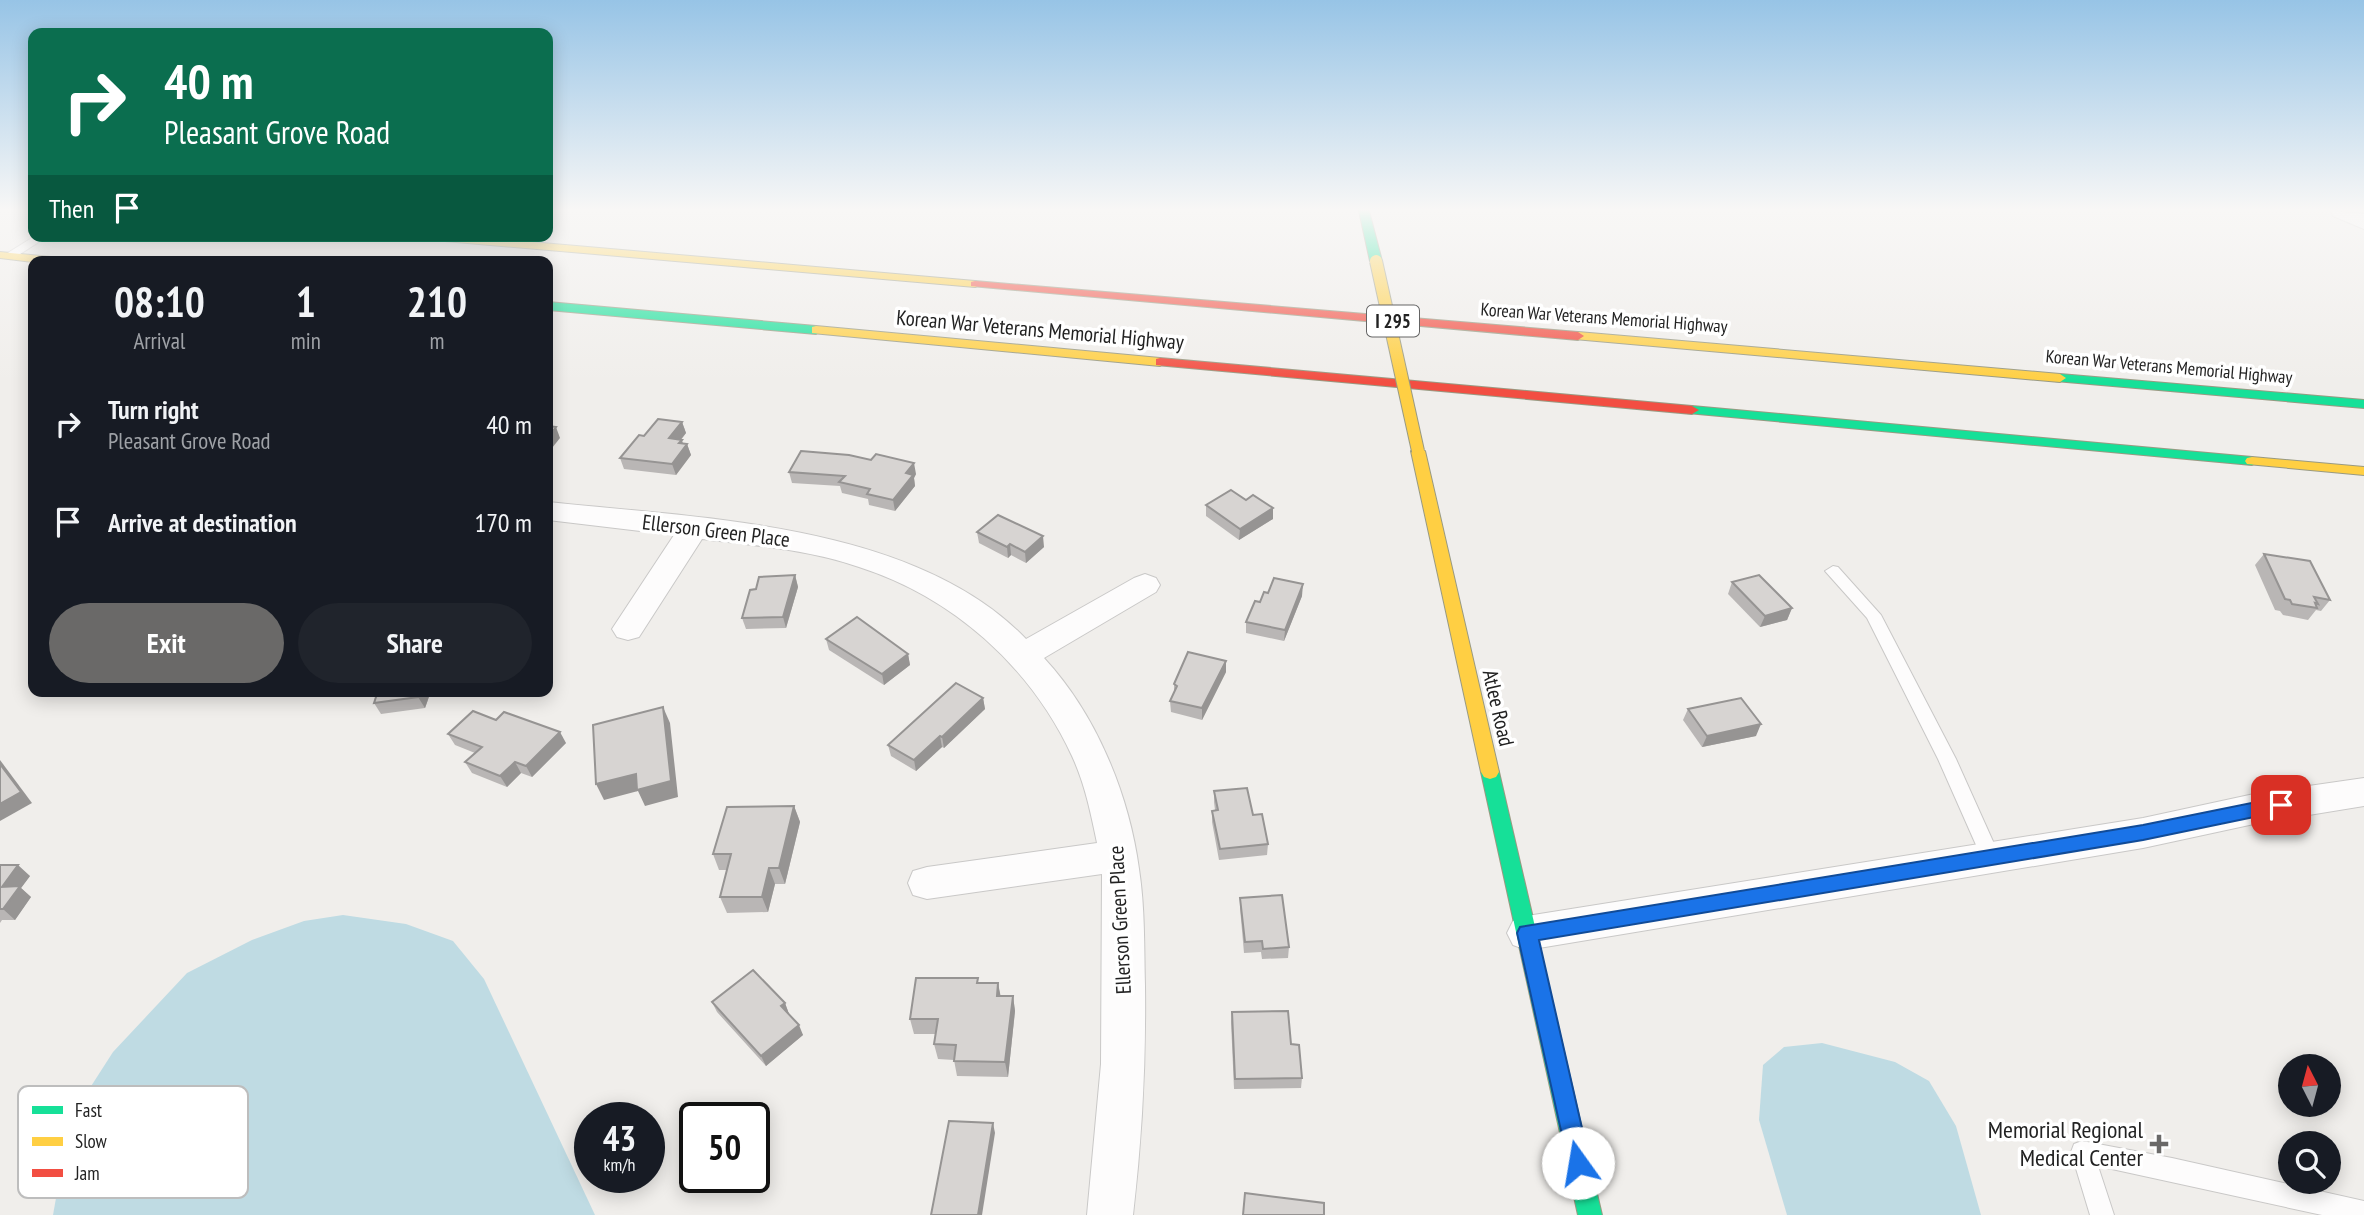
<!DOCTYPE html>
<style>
body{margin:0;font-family:"PT Sans Narrow",sans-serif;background:#20242c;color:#f1f3f6;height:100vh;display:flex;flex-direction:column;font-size:26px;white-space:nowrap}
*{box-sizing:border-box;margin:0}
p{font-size:23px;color:#9ea1a6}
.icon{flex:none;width:38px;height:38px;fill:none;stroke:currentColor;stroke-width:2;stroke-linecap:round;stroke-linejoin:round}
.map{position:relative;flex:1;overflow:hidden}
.panel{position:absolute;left:28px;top:256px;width:525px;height:441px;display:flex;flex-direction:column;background:#171b24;border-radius:14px;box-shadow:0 4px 18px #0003}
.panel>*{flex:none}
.top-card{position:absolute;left:28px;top:28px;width:525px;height:214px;border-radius:14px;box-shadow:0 4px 18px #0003;background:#0b6e4f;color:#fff;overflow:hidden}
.needle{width:46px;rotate:354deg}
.fabs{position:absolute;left:2278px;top:1054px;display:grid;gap:14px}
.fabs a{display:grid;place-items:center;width:63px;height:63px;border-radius:50%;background:#171b24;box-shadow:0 4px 18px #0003;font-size:35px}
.speed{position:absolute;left:574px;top:1102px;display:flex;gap:14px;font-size:35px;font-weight:700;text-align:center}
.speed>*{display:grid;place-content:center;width:91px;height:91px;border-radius:50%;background:#171b24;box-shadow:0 4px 18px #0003;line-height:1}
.speed small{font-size:18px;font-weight:400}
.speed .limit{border:4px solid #111;border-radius:10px;background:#fff;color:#111}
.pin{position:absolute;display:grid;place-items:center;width:60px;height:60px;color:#fff;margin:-30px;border-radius:14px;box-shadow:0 4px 10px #0006}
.me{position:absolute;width:77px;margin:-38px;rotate:347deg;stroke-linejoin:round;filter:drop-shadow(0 0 5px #0008)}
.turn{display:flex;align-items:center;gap:24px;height:147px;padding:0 21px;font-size:32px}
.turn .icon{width:91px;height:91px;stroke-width:2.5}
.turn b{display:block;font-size:49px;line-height:60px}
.then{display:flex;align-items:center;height:66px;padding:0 21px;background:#0003;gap:14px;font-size:26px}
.eta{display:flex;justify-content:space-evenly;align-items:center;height:119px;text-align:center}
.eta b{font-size:42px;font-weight:600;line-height:49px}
.cta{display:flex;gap:14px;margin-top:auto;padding:14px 21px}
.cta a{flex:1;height:80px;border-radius:42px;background:#6a6968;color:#fff;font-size:28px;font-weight:600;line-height:80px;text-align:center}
.cta a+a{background:#20242c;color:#f1f3f6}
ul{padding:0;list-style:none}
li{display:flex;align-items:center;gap:21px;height:98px;padding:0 21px}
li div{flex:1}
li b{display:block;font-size:26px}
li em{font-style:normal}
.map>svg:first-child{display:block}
.water{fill:#bfdbe3}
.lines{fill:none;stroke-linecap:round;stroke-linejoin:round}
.lane-casing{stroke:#c9c8c7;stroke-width:2}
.street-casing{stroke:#c9c8c7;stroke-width:2}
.fast-casing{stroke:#999a82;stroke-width:2}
.slow-casing{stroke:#999a82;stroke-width:2}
.jam-casing{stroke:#999a82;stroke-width:2}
.lane{fill:#fdfcfc;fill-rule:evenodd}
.street{fill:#fdfcfc;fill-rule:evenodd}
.fast{fill:#16e098;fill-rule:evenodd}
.slow{fill:#ffcf43;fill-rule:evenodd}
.jam{fill:#f24e42;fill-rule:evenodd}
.slow-bridge-casing{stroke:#999a82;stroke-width:14;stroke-linecap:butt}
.slow-bridge{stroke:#ffcf43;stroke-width:12}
.wall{fill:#b9b6b5}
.shaded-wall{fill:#969493}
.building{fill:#d7d4d2;stroke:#969493;stroke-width:2}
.route{fill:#1a73e8;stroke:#114b97;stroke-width:2}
.poi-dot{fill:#6a6968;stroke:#fff;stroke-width:2.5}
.labels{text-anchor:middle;stroke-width:7;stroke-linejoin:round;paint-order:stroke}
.far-street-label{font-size:18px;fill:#222;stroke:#fff}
.shield{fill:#fff;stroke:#646464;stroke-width:2}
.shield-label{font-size:19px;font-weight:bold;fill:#222}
.street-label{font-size:21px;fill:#222;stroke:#fff}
.near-poi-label{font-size:24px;fill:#222;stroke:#fff;text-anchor:end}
.key{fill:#fff;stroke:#bdbdbd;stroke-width:2}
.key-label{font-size:19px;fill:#222}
</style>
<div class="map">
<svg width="2364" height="1215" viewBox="0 0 2364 1215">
<rect width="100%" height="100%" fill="#f0eeeb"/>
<g class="water">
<polygon points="343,915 406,924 453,941 484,979 595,1215 53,1215 70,1119 113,1052 187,973 252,940 304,921"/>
<polygon points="1822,1043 1895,1062 1929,1081 1956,1126 1981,1215 1787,1215 1759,1120 1763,1065 1784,1047"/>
</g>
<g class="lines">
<g class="lane-casing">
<g id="lane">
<polygon points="35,236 48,236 14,258 6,258 6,254"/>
<polygon points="1833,566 1838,567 1881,615 1956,759 2000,857 1998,863 1991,865 1984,863 1938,759 1867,618 1825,571"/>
<polygon points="2082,1141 2172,1158 2364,1201 2364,1215 2322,1215 2098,1166 2114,1215 2090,1215 2071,1152 2074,1144"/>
</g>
</g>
<g class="street-casing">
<g id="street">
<polygon points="2331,211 2364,214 2364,229 2333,216"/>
<path d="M548 502C699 518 915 523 1026 639L1134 578 1145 574 1156 578 1160 585 1156 592 1044 658C1096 714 1129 794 1139 869 1145 908 1144 947 1145 986 1146 1063 1142 1139 1133 1215H1087L1101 1064 1102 874 927 899 913 895 908 883 913 871 927 867 1097 843C1091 814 1085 784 1072 756 1031 667 953 597 859 567 809 550 754 545 702 539L639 637 628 640 617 637 612 629 674 535 548 520Z"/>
<polygon points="2364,778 2364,806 2254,824 2143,848 1527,950 1513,945 1507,933 1513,921 1527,916 2143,818 2254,794"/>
</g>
</g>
<g class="fast-casing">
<g id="fast">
<polygon points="1359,211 1369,211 1382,261 1380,263 1370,261"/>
<polygon points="548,302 816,326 822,330 816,334 548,310"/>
<polygon points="2060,374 2364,400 2364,408 2055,381 2054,378"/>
<polygon points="1692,406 2252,457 2259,461 2252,465 1687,413 1685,410"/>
<polygon points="1490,765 1496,767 1499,772 1602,1215 1578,1215 1481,772 1484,767"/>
</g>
</g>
<g class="slow-casing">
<g id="slow">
<polygon points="417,236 463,236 975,281 981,284 975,287 422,239"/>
<polygon points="0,252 62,258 68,261 33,262 0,258"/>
<polygon points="816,326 1160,358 1166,362 1160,366 812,333 812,327"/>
<polygon points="1578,332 2060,374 2066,378 2060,382 1574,339 1572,336"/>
<polygon points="1418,447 1425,451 1499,772 1496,777 1490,779 1484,777 1481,772 1411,451"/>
<polygon points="2252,457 2364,467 2364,475 2247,464 2245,461 2247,458"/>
</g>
</g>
<g class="jam-casing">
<g id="jam">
<polygon points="975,281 1578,332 1584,336 1578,340 971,286 971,282"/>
<polygon points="1160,358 1692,406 1699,410 1692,414 1156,365 1156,359"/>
</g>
</g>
<use href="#lane" class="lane"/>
<use href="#street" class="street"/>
<use href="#fast" class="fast"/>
<use href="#slow" class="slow"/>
<use href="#jam" class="jam"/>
<g class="slow-bridge-casing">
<polyline id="slow-bridge" points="1376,261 1418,451"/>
</g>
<use href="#slow-bridge" class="slow-bridge"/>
</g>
<g class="wall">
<polygon points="682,422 686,433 681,440 683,444 687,444 691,455 676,475 624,469 620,458 644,436"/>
<polygon points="789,472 916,474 914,478 915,486 895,511 869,505 868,499 842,493 840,486 792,483"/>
<polygon points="1246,500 1273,508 1273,519 1239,540 1206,516 1206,505"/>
<polygon points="977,532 1044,547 1026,563 1011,555 1008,558 979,543"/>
<polygon points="2264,554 2330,600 2321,611 2316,610 2308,620 2283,615 2280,611 2275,610 2255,565"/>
<polygon points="795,575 798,587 786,628 746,629 742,618 756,589"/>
<polygon points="1732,582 1792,608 1787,620 1760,627 1728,594"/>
<polygon points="1268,593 1302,596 1284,641 1246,633 1246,622 1260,602"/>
<polygon points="826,639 908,654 910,665 884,685 829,650"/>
<polygon points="1226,672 1202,720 1171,712 1170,701 1174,693 1174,684"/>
<polygon points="431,691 425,708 381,714 374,703"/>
<polygon points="983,698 985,709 944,748 942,747 916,771 891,756 888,745"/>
<polygon points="1688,709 1756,736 1702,747 1683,720"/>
<polygon points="496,720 566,743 532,777 521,773 507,787 472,773 465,762 475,753 455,745 448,734"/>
<polygon points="1214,791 1253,815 1268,844 1267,855 1219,860 1212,822 1212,811 1215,810 1214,802"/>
<polygon points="794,806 800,822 785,884 775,884 768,912 727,913 720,897 727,870 719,870 713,854"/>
<polygon points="0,865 30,876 21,888 31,897 15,920 2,920 0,923"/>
<polygon points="1240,898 1289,947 1288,958 1262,959 1261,952 1244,953 1240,908"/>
<polygon points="979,983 998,983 1000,996 1013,996 1015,1011 1008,1077 957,1076 954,1060 938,1059 934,1044 936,1034 914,1034 910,1019"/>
<polygon points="712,1002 785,1003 789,1014 788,1014 803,1035 766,1066 717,1012"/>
<polygon points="1232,1012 1291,1044 1302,1078 1301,1088 1234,1089 1231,1022"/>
</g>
<g class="shaded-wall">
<polygon points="682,422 686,433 673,449 669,438"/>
<polygon points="556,427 560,438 548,453 548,437"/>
<polygon points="682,440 684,448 687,444 691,455 676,475 672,464 679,443"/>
<polygon points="914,463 916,474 914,478 915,486 895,511 893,500 906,473"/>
<polygon points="1273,508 1273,519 1239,540 1240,529"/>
<polygon points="1043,536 1044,547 1026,563 1025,552"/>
<polygon points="1010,544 1011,555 1008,558 1007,547"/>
<polygon points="795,575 798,587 786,628 783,617"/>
<polygon points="1303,584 1302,596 1284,641 1285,630"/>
<polygon points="1792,608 1787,620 1760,627 1765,616"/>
<polygon points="908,654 910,665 884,685 882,674"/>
<polygon points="1226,661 1226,672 1202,720 1202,708"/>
<polygon points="420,691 431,691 425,708 418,697"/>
<polygon points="983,698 985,709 944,748 942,737"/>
<polygon points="663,707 670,723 678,797 645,806 638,791 604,800 596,784 636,774"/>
<polygon points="1761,724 1756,736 1702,747 1707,736"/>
<polygon points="560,732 566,743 532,777 526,766"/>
<polygon points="940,736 942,747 916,771 914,760"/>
<polygon points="0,760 32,803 0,821"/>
<polygon points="515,762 521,773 507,787 500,776"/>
<polygon points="794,806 800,822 785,884 779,868"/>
<polygon points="18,865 30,876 21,888 31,897 15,920 3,909 2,887"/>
<polygon points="769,868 775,884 768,912 762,897"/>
<polygon points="998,983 1001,998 997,996"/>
<polygon points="1013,996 1015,1011 1008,1077 1005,1062"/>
<polygon points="785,1003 789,1014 785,1017 781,1006"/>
<polygon points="799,1025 803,1035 766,1066 761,1056"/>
<polygon points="993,1123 995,1133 982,1215 978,1215"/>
</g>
<g class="building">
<polygon points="658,419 682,422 669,438 682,440 679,443 687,444 672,464 620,458 639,435 644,436"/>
<polygon points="548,426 556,427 548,437"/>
<polygon points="801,451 849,455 871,460 876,454 914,463 906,473 913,475 893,500 867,494 870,489 839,482 845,476 789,472"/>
<polygon points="1231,490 1246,500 1253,495 1273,508 1240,529 1206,505"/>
<polygon points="998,515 1043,536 1025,552 1010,544 1007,547 977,532"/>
<polygon points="2264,554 2310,561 2330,600 2314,597 2318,604 2315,603 2317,608 2292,604 2290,600 2285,599"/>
<polygon points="795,575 783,617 742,618 750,590 756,589 759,577"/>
<polygon points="1759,575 1792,608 1765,616 1732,582"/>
<polygon points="1274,578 1303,584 1285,630 1246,622 1255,601 1260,602 1264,592 1268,593"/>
<polygon points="857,617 908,654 882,674 826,639"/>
<polygon points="1188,652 1226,661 1202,708 1170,701 1177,686 1174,684"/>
<polygon points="956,683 983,698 942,737 940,736 914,760 888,745"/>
<polygon points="378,691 420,691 418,697 374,703"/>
<polygon points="1741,698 1761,724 1707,736 1688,709"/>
<polygon points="663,707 671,781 637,790 636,774 596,784 593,725"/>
<polygon points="473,711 496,720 504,712 560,732 526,766 515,762 500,776 465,762 482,747 448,734"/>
<polygon points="0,764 21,792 0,804"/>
<polygon points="1247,788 1253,815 1262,814 1268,844 1220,849 1212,811 1218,810 1214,791"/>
<polygon points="794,806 779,868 769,868 762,897 720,897 731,854 713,854 727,807"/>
<polygon points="0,865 18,865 2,887 20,886 3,909 0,909"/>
<polygon points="1282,895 1289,947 1263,949 1262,941 1245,942 1240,898"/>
<polygon points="753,970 785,1003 781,1006 799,1025 761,1056 712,1002"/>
<polygon points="916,978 978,978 977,983 998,983 997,996 1013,996 1005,1062 954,1061 956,1045 934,1044 938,1019 910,1019"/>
<polygon points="1288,1011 1291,1044 1299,1045 1302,1078 1235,1079 1232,1012"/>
<polygon points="949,1121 993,1123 978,1215 931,1215"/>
<polygon points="1245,1193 1324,1203 1324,1215 1243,1215"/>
</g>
<linearGradient id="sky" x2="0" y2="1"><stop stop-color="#97c4e6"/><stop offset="0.55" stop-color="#f8f7f6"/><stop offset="1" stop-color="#f8f7f6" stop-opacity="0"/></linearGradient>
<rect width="2364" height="382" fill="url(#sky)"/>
<polygon class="route" points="2281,797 2288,800 2291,805 2288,810 2143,840 1539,940 1590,1163 1586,1171 1578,1175 1570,1171 1517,933 1520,927 2143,825"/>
<path class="poi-dot" d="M2155.5 1133.5h7v7h7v7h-7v7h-7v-7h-7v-7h7z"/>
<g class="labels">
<g class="far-street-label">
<text transform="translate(1604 318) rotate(4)" y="6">Korean War Veterans Memorial Highway</text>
<text transform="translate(2169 367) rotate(5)" y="6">Korean War Veterans Memorial Highway</text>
</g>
<rect class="shield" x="1367" y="305.5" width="52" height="31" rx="5"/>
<g class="shield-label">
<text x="1393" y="328">I 295</text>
</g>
<g class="street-label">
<text transform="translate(1040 330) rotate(5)" y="7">Korean War Veterans Memorial Highway</text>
<text transform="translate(716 531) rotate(7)" y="7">Ellerson Green Place</text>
<text transform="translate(1498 708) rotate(77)" y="7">Atlee Road</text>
<text transform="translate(1120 920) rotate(-93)" y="7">Ellerson Green Place</text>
</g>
<g class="near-poi-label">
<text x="2143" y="1138">Memorial Regional<tspan x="2143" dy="28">Medical Center</tspan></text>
</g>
</g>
<rect x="18" y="1086" width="230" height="112" rx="10" class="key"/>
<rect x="32" y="1106" width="31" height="8" fill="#16e098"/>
<rect x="32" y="1137" width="31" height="9" fill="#ffcf43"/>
<rect x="32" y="1169" width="31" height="8" fill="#f24e42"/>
<g class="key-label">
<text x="75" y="1117">Fast</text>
<text x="75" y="1148">Slow</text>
<text x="75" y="1180">Jam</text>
</g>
</svg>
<div class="fabs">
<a><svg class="needle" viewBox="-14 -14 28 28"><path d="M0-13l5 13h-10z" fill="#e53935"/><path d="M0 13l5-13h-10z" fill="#9ea1a6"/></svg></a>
<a><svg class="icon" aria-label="search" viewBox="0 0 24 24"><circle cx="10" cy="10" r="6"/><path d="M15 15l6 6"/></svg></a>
</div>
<div class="speed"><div>43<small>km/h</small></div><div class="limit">50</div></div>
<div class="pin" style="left:2281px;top:805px;background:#d93025"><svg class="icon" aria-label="arrive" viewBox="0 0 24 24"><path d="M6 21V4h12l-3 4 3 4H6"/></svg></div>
<svg class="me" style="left:1578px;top:1163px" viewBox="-20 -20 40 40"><circle r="19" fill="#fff"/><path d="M0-13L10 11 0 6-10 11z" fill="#1a73e8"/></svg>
<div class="top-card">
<div class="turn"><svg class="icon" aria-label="right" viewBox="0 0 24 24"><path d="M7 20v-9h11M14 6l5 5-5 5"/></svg><div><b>40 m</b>Pleasant Grove Road</div></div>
<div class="then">Then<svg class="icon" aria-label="arrive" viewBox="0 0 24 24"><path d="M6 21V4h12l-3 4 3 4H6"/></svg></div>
</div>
<section class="panel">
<div class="eta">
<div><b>08:10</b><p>Arrival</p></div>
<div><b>1</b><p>min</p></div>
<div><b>210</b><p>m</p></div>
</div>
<ul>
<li><svg class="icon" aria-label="right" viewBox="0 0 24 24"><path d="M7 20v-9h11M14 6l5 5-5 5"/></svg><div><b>Turn right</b><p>Pleasant Grove Road</p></div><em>40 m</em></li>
<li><svg class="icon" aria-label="arrive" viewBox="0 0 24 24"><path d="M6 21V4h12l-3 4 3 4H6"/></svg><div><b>Arrive at destination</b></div><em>170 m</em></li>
</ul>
<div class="cta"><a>Exit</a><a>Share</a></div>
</section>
</div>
